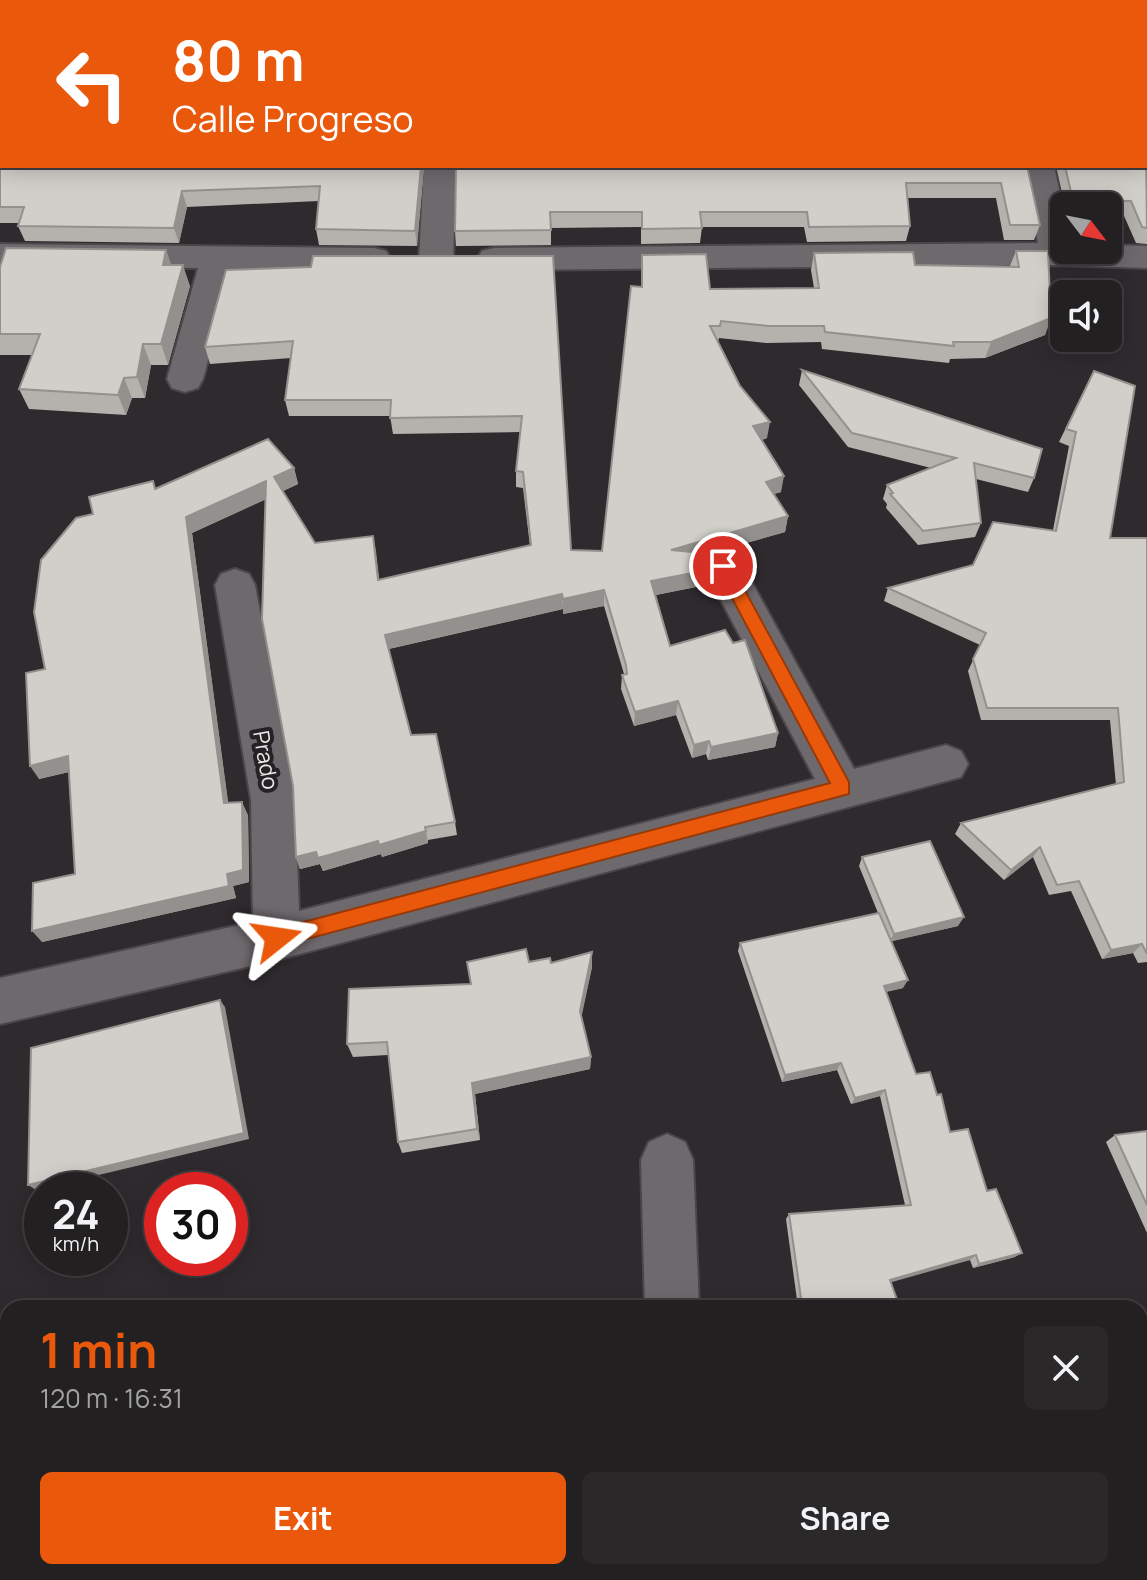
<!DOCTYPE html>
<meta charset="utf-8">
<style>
body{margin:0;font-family:Manrope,sans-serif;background:#2b282a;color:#f1f3f6;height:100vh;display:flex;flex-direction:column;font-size:30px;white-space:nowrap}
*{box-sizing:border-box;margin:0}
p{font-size:26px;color:#a3a3a5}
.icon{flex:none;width:44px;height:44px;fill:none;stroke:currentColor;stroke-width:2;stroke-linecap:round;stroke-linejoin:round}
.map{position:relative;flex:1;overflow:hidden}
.side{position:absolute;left:0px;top:1300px;width:1148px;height:280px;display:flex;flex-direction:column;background:#232022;border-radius:24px 24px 0 0;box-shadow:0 4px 20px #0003,0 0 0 2px #403e40}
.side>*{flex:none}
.guide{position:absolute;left:0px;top:0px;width:1148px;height:168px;box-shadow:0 4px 20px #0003,0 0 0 2px #403e40;background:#ea580c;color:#fff;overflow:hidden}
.needle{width:52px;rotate:122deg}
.fabs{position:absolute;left:1050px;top:192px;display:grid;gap:16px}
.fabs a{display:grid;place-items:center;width:72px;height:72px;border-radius:12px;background:#232022;box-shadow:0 4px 20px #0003,0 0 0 2px #403e40;font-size:40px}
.speed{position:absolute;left:24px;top:1172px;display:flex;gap:16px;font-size:40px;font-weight:700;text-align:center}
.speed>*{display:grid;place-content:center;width:104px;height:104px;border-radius:50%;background:#232022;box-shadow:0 4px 20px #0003,0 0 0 2px #403e40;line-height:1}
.speed small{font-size:20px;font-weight:400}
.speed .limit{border:12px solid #d22;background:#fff;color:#111}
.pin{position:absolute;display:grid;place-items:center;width:68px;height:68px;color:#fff;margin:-34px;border:4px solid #fff;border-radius:50%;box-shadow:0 2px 8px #0007}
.me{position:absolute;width:88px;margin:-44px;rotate:75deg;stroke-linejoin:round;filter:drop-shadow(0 0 6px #0008)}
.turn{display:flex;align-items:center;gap:28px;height:168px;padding:0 40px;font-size:36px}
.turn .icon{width:104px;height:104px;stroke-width:2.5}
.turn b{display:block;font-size:56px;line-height:68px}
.round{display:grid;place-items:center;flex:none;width:84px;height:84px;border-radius:12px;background:#2b282a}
.summary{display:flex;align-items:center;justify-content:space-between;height:136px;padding:0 40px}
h1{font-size:48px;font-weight:700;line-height:60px;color:#ea580c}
.cta{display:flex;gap:16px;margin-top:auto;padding:16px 40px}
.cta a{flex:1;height:92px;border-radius:12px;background:#ea580c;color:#fff;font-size:32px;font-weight:700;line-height:92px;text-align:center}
.cta a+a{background:#2b282a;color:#f1f3f6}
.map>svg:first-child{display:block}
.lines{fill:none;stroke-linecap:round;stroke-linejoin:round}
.minor-casing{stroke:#4a4649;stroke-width:4}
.minor{fill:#6e696d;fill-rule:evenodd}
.wall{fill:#b3b2ad}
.shaded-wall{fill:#92918d}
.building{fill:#d0cfc9;stroke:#92918d;stroke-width:2}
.route{fill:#ea580c;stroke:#983908;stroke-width:2}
.labels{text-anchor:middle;stroke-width:8;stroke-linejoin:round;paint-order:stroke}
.street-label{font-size:22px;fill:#ece9eb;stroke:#252124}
</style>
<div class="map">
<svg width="1147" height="1580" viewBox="0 0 1147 1580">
<rect width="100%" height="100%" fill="#2f2a2e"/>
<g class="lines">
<g class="minor-casing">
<g id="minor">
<polygon points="424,166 456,166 453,260 448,268 436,271 424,268 419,260"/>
<polygon points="1022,166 1054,166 1064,211 1064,250 1108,250 1108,245 1147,246 1147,268 1057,265 494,270 482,267 477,259 482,251 494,248 1038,243"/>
<polygon points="0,244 374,248 386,251 391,259 386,267 374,270 232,269 203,379 198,388 185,392 172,388 167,379 198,268 0,266"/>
<polygon points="723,551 737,555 854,769 946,745 961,751 968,764 961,777 277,960 0,1024 0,978 253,922 251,800 215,585 221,574 235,569 249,574 255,585 295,800 299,911 815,779 703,566 709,555"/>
<polygon points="667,1134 685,1142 693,1160 699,1308 645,1308 641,1160 649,1142"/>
<polygon points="1147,1356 1147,1412 1140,1413 1140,1357"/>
<polygon points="458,1572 535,1572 531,1580 454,1580"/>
<polygon points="660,1572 720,1572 722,1580 662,1580"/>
</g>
</g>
<use href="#minor" class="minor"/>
</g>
<g class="wall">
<polygon points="0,15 2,166 424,166 417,246 319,245 316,229 319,201 187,207 179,243 25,241 18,226 19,223 0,223"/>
<polygon points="1147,154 1147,244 1136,243 1124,216 1108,216 1108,206 1065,206 1056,166 1146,166"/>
<polygon points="456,166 1027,166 1040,225 1034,240 1004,240 996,198 907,198 910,226 906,241 807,242 804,227 702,227 700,243 641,244 641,227 551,228 551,245 456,246 455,231"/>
<polygon points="166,250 171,265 190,286 168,365 151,365 145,398 132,398 126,415 29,409 19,389 32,355 0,355 0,267"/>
<polygon points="1016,251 1051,318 1045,335 985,358 950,359 949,363 822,349 821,342 766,343 719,338 718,342 767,438 762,440 781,492 774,494 788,516 785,532 704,555 706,585 656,595 670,646 778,733 775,747 708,760 706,754 692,758 676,715 634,726 621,689 622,675 624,674 604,606 563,614 563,609 389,649 411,735 455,822 457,835 428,840 428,843 382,857 381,854 323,871 320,864 300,869 296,857 293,786 266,499 192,533 228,803 248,815 249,882 233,886 236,898 42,942 75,874 69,772 39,779 45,669 93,514 156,489 294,468 298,484 283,491 315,543 373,536 379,580 530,546 523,488 516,487 516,471 520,432 393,434 390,416 289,416 285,400 291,358 210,364 205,347 311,267 553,256 571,550 602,551 641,287 642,255 710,289 814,288 811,270 814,253 915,265 1010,266"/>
<polygon points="802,370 1034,478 1028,492 976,479 981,523 975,537 918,545 886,508 887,504 883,499 887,485 931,468 848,447 799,385"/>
<polygon points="1094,371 1110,538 1147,538 1147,962 1138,963 1133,953 1102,959 1071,891 1049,895 1033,857 1004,880 955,834 961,823 1116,785 1110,720 981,720 968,671 980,645 884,601 888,588 973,565 1053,530 1069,446 1059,442"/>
<polygon points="862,857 958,926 891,941 903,988 886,992 916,1074 937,1095 950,1132 987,1191 1015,1257 973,1268 970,1260 797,1300 786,1219 789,1214 905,1205 880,1096 851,1104 837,1070 782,1082 738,951 740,943 878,913 859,866"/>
<polygon points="529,962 592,967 581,1017 591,1057 590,1069 475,1094 480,1140 402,1153 398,1142 388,1055 353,1057 347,1044"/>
<polygon points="1147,1131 1147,1233 1106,1142 1115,1135"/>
<polygon points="1010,1572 1115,1572 1119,1580 1013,1580"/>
</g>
<g class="shaded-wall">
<polygon points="421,166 424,166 417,246 415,231"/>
<polygon points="182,191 187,207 179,243 174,228"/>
<polygon points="166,250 173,271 163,265"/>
<polygon points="183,265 190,286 168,365 161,344"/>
<polygon points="1051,318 1045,335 985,358 991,342"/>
<polygon points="143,344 151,365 145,398 137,377"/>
<polygon points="124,378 132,398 126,415 118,395"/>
<polygon points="770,422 767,438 751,442 753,426"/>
<polygon points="294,468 298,484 279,493 274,477"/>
<polygon points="784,476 781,492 763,497 766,482"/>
<polygon points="266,481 271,497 192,533 230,816 224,803 186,517"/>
<polygon points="788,516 785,532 669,565 671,550"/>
<polygon points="373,536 376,551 381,595 378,580"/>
<polygon points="708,570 706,585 650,596 651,581"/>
<polygon points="604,590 604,606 563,614 563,599"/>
<polygon points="562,594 563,609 388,649 385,635"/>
<polygon points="678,701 676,715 634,726 635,712"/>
<polygon points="778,733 775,747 708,760 711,747"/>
<polygon points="709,741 706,754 692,758 694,745"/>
<polygon points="68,756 77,770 39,779 30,766"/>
<polygon points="242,802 248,815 249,882 233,886 236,898 42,942 32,931 227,874"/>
<polygon points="426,831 428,843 382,857 381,854 323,871 320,864 300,869 296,857 316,852 378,841"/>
<polygon points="1040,847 1033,857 1004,880 1011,870"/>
<polygon points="964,917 958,926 889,942 894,934"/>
<polygon points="1142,944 1133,953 1102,959 1111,950"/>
<polygon points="592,952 592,967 580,1024 580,1011"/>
<polygon points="908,980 903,988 879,993 884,986"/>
<polygon points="220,1000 225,1007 249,1139 36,1190 28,1185"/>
<polygon points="591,1057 590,1069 475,1094 480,1140 477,1129 472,1083"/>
<polygon points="841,1063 837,1070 782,1082 785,1075"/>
<polygon points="885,1090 880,1096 851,1104 855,1098"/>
<polygon points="1022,1253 1015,1257 973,1268 979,1264"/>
<polygon points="976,1255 970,1260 885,1284 890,1280"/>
</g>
<g class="building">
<polygon points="0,15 2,16 2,166 421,166 415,231 316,229 320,186 182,191 174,228 18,226 24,207 0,207"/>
<polygon points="1146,154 1147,228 1142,227 1131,201 1073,201 1065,166 1146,166"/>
<polygon points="456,166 1027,166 1040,225 1010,225 1001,183 906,183 910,226 809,227 807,212 700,212 702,228 642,229 642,212 550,212 551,230 455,231"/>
<polygon points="6,248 166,250 163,265 183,265 161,344 143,344 137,377 124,378 118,395 19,389 40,334 0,334 0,267"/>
<polygon points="1016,251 1048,251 1051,318 991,342 953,342 954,346 825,332 824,326 768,326 721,321 720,326 710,326 740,386 770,422 753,426 784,476 766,482 788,516 671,550 703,553 708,570 651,581 670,646 725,630 733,643 745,640 778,733 711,747 709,741 694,745 678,701 635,712 622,675 627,674 626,665 604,590 563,599 562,594 385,635 411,735 436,734 455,822 425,827 426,831 379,845 378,841 318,858 316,852 296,857 293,786 262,619 266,481 186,517 224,803 242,802 243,870 227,874 229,886 32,931 33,883 75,874 68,756 30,766 26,673 45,669 34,612 41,560 76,518 93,514 89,497 153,481 155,489 268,439 294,468 274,477 315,543 373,536 378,580 531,545 523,472 516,471 522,416 390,418 391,400 285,400 293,341 205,347 226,270 311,267 313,256 553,256 571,550 602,551 631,286 642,287 642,255 706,254 710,289 819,288 814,253 913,252 915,265 1019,267"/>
<polygon points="802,370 1042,449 1034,478 974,463 981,523 923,531 890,494 893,493 887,485 956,458 852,433"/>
<polygon points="1094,371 1135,386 1110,538 1147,538 1147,954 1142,944 1111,950 1079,881 1057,885 1040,847 1011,870 961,823 1124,782 1118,708 987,708 973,659 986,633 888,588 973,565 993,522 1056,531 1076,432 1066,429"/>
<polygon points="930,841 964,917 894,934 862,857"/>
<polygon points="879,913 908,980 884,986 916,1074 930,1072 937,1095 941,1094 950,1132 968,1129 987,1191 996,1189 1022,1253 979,1264 976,1255 890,1280 900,1308 768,1308 801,1298 789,1214 911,1205 885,1090 855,1098 841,1063 785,1075 740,943"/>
<polygon points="526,949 529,962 550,958 551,963 592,952 580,1011 591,1057 472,1083 477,1129 398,1142 387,1042 347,1044 349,989 471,984 467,962"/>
<polygon points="220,1000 244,1133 28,1185 31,1048"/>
<polygon points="1147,1131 1147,1205 1115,1135"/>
<polygon points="112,1572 240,1572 215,1580 113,1580"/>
<polygon points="1017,1572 1115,1572 1119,1580 1021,1580"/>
</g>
<polygon class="route" points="723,559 729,561 849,782 849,794 277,947 270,944 267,938 277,929 830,783 715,566"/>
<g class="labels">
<g class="street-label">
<text transform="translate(266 760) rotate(80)" y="8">Prado</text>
</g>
</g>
</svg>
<div class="fabs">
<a><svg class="needle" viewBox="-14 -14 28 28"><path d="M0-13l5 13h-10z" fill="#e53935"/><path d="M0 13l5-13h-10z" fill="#a3a3a5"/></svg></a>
<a><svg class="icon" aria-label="sound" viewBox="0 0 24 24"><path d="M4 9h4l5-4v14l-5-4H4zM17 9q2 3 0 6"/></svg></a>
</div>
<div class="speed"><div>24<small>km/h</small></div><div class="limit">30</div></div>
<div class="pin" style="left:723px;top:566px;background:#d93025"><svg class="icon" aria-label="arrive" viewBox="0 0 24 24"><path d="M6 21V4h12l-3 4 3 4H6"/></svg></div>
<svg class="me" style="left:277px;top:938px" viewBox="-20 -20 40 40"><path d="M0-17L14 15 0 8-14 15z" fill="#ea580c" stroke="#fff" stroke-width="4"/></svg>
<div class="guide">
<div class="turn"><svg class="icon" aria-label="left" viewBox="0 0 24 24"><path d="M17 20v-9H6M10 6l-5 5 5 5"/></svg><div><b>80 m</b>Calle Progreso</div></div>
</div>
<section class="side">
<div class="summary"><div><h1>1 min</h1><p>120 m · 16:31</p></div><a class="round"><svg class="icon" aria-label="close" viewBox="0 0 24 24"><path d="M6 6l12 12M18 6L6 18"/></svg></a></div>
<div class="cta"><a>Exit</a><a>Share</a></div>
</section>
</div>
